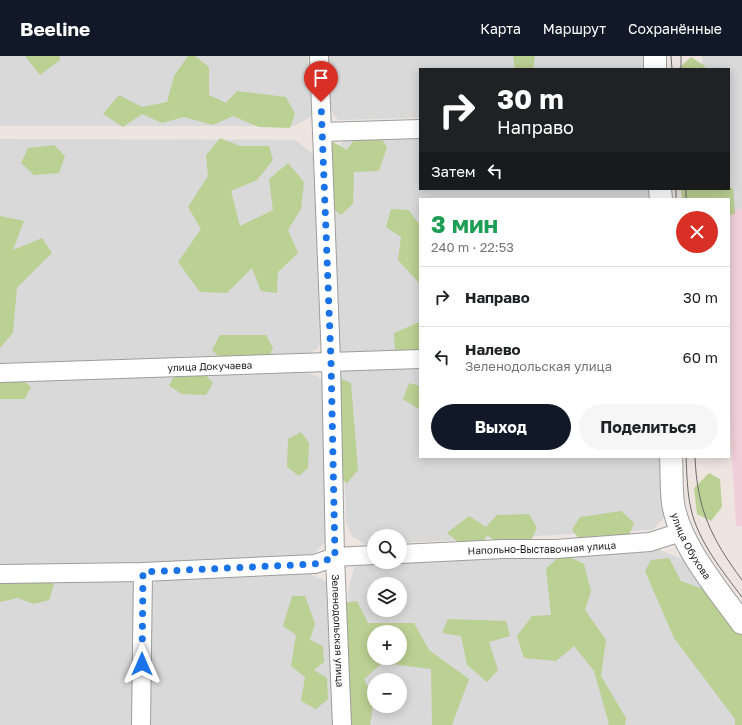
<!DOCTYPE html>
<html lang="ru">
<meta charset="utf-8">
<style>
body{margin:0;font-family:"Golos Text",sans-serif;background:#f6f6f6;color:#202124;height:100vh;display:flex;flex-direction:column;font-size:15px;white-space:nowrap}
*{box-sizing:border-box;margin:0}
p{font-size:13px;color:#757577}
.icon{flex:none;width:22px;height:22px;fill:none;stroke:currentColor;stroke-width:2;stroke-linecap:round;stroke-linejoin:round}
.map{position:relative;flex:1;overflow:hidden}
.details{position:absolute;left:419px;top:142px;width:311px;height:260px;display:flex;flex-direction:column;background:#fff;border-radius:0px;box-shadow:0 2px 10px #0003}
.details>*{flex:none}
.banner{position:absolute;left:419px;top:12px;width:311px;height:122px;border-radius:0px;box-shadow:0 2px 10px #0003;background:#202124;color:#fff;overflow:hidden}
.buttons{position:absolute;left:367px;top:473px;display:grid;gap:8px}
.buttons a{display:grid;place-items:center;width:40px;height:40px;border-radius:50%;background:#fff;box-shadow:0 2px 10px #0003;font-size:20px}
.pin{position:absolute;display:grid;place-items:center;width:34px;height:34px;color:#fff;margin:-41px -17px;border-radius:50% 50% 50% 0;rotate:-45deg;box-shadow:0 0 4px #0007}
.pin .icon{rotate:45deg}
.me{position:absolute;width:44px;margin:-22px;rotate:0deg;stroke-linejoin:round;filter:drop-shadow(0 0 3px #0008)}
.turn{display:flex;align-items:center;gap:14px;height:84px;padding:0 12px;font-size:18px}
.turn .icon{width:52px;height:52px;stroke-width:2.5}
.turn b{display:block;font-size:28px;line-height:34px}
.then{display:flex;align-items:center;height:38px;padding:0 12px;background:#0003;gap:8px;font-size:15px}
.round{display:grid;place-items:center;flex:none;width:42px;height:42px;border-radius:21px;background:#f6f6f6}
.head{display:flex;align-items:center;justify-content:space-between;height:68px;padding:0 12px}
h1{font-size:24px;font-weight:700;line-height:30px;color:#1e9e55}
.primary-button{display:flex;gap:8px;margin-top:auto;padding:8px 12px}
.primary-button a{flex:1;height:46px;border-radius:24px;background:#111827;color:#fff;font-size:16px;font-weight:700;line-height:46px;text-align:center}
.primary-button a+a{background:#f6f6f6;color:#202124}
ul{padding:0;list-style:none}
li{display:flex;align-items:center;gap:12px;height:60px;padding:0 12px;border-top:1px solid #e0e0e0}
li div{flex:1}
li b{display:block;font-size:15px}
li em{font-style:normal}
header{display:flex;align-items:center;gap:24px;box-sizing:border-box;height:56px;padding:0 20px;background:#111827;color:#fff}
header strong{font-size:19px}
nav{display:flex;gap:22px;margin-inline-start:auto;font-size:14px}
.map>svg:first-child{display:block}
.residential{fill:#dad9d9;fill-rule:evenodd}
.commercial{fill:#f1cfda}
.forest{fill:#bbd093;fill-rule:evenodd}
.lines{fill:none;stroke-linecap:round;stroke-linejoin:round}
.minor-casing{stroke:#9d9d9d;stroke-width:20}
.tertiary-casing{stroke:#9d9d9d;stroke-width:24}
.minor{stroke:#fff;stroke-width:18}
.tertiary{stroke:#fff;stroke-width:22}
.tram{stroke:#6a6a6a;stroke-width:1}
.route{stroke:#1a73e8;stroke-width:7;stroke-dasharray:0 12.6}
.labels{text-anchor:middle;stroke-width:4;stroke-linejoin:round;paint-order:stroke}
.street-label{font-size:10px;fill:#1c1c1c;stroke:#fff}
</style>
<header>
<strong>Beeline</strong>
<nav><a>Карта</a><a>Маршрут</a><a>Сохранённые</a></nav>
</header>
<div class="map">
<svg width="742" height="669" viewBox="0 0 742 669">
<rect width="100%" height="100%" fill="#eee5e1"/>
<g class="residential">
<polygon points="0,0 308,0 312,60 294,70 0,70"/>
<polygon points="327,0 646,0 647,13 420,13 420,62 338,64 329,53"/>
<polygon points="702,0 742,0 742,153 729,153 729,13 702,13"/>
<polygon points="420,80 420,133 651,133 652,143 420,143 420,401 664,401 667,459 652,474 400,487 400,480 374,480 374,489 366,489 352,480 346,467 333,96 344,84"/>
<polygon points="0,83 295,84 313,98 324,279 318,292 310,297 0,310"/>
<polygon points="302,315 317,320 325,327 327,484 317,495 304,502 0,510 0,323"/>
<path d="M658 493 687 505 742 582V669H353L348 535 354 511 367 506H400ZM374 528H400V554H374ZM374 576H400V602H374ZM374 624H400V650H374Z"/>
<polygon points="304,515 329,527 335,669 149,669 150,531 158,522"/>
<polygon points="130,523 139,536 137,669 0,669 0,525"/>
</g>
<polygon class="commercial" points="729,153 742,153 742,470 736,471 729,348"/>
<g class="forest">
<polygon points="25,0 60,0 60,4 40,19"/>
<polygon points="188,0 195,0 209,11 209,39 226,47 237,35 286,41 295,58 290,72 259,71 233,60 213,69 184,61 162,67 142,58 123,71 103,58 119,39 142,51 167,46 174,20"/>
<polygon points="513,0 535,0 533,13 515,13"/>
<polygon points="691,1 705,10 705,13 678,13"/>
<polygon points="377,77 387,91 379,115 354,116 353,148 341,159 331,151 326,97 333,86 347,94 358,78"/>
<polygon points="220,82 240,90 269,90 273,104 257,124 231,135 240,170 273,154 269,123 288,107 304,126 301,153 288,174 298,197 278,216 277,237 261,235 252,212 227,237 200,236 178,206 201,173 188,151 208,120 206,99"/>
<polygon points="54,89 65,100 59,117 34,119 21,107 28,92"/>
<polygon points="729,131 733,132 735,158 729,159 729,143 682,143 681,133 729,133"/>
<polygon points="391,153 409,154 418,167 420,167 420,228 398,204 401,181 386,171"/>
<polygon points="0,160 24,165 13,194 42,182 52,197 17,232 13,277 0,292"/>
<polygon points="420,259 420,313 395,294 394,277 419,266"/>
<polygon points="220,279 266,279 273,292 267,305 225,306 212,294"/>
<polygon points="0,313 9,313 31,331 25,343 0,343"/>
<polygon points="176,316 203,316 213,327 206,339 182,338 169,330"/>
<polygon points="337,321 351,327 358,414 347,427 337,420"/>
<polygon points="409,327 420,330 420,354 403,343"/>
<polygon points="301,376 309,387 308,412 299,420 287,411 288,383"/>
<polygon points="709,417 720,423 722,451 711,465 697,458 694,432"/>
<polygon points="621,455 634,467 627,484 582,486 572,474 580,461"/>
<polygon points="529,458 537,472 530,486 500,488 487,479 480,492 464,491 447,477 469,460 486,471 497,459"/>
<polygon points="563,498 584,508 591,535 585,554 606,584 601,620 626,662 625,669 607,669 609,668 594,615 574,590 556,605 524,602 517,580 532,560 551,559 546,512"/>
<polygon points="669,502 681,525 714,537 742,574 742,669 735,669 735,663 674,582 645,515 651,504"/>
<polygon points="45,518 54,529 49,544 34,548 18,542 0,546 0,524 4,522 18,528 24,520"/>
<polygon points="292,540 305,540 315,568 310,584 323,590 324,606 314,614 327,622 328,643 316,653 301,645 305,621 291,610 296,579 283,570"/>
<path d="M357 545 368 567H414L429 594 469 623 452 669H432L431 613 382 607 364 623 374 643 370 669H346L344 547ZM374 576H400V602H374Z"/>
<polygon points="448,563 506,565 510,580 489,586 498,614 487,626 467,609 461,580 442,577"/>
</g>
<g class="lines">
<g class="minor-casing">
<g id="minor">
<path id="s1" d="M319 0 331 305 335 501 342 669"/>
<polyline points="322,76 420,73"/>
<path id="s2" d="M0 317 420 303"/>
<path id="s3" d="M400 498 503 493H556L650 486 681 476"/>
<polyline points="0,518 143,516 315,508 335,501 374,499"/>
<polyline points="141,669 143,516"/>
</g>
</g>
<g class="tertiary-casing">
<g id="tertiary">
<polyline points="655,0 655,13"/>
<polyline points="660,133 661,143"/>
<path id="s4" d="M671 401C672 416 671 432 673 447 679 488 718 534 742 567"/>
</g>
</g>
<use href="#minor" class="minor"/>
<use href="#tertiary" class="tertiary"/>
<g class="tram">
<polyline points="671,0 672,13"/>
<polyline points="681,0 681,13"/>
<polyline points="676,133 676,143"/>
<polyline points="686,133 686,143"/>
<path d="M686 401C687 418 687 436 691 453 698 485 723 516 742 541"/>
<path d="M695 401C697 453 711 482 742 524"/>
</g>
</g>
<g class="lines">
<polyline class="route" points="142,608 143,516 315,508 335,501 331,305 321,46"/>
</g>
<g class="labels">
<g class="street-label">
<text dy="4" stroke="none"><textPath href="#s2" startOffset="210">улица Докучаева</textPath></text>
<text dy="4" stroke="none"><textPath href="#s4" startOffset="93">улица Обухова</textPath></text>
<text dy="4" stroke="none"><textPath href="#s3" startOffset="142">Напольно-Выставочная улица</textPath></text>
<text dy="4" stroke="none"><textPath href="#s1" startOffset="575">Зеленодольская улица</textPath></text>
</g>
</g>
</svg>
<div class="buttons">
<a><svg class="icon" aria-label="search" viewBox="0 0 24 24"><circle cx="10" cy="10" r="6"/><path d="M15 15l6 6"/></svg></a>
<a><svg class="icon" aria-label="layers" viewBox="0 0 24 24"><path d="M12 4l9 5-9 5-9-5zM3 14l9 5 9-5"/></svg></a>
<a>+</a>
<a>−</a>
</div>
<div class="pin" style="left:321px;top:46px;background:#d93025"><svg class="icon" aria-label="arrive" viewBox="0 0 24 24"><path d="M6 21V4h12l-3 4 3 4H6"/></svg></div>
<svg class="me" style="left:142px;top:608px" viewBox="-20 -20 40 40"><path d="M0-17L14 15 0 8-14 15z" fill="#1a73e8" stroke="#fff" stroke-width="4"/></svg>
<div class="banner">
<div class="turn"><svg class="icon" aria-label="right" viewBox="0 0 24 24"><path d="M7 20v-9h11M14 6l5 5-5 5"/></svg><div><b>30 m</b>Направо</div></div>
<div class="then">Затем<svg class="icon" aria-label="left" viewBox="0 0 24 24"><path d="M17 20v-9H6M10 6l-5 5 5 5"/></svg></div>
</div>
<section class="details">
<div class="head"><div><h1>3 мин</h1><p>240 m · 22:53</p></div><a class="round" style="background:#d93025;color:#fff"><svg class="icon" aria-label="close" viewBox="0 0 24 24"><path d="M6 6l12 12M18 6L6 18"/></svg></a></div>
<ul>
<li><svg class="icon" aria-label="right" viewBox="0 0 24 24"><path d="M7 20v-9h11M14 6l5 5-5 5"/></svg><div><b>Направо</b></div><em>30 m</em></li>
<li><svg class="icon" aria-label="left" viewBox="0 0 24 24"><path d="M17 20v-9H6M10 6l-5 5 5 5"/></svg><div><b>Налево</b><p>Зеленодольская улица</p></div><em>60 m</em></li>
</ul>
<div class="primary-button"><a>Выход</a><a>Поделиться</a></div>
</section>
</div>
